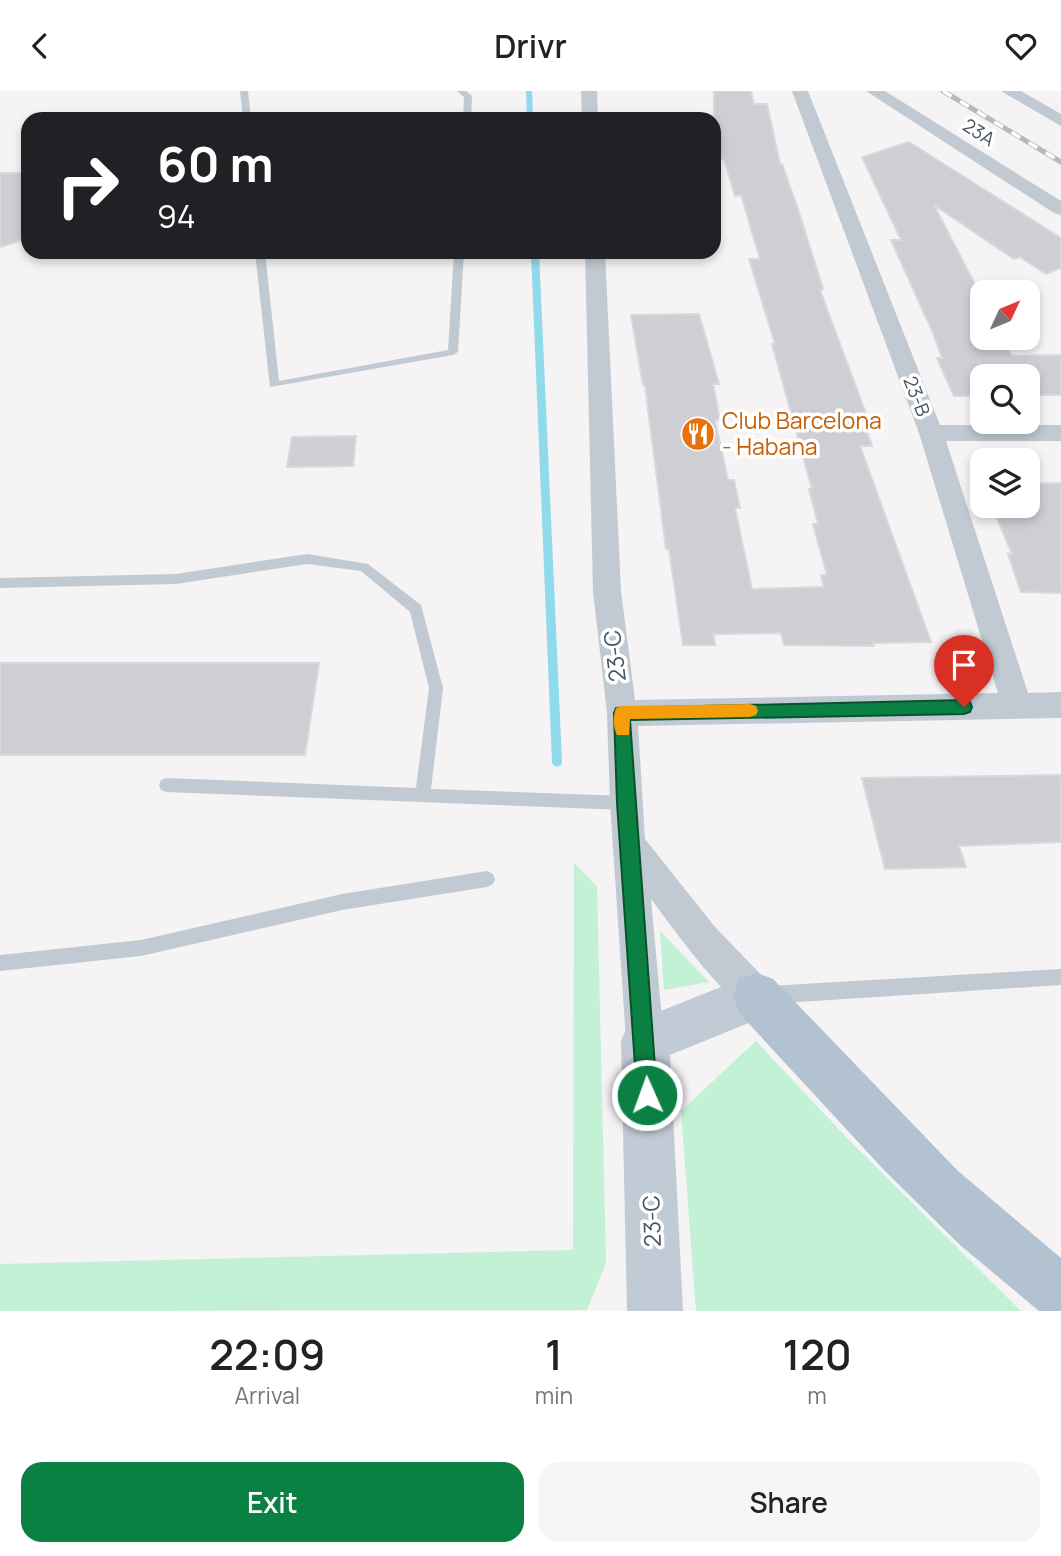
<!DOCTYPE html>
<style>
body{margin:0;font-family:Manrope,sans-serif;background:#f6f6f6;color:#222;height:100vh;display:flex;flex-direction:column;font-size:26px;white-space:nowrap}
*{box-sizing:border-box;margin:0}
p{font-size:23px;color:#767676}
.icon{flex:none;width:38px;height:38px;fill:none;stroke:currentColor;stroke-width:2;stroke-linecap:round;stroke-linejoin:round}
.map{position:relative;height:1220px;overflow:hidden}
.side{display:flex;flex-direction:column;background:#fff;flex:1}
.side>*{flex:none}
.top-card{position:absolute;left:21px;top:21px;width:700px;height:147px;border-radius:21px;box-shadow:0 4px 10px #0003;background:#202124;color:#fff;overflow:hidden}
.needle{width:46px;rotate:46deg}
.tools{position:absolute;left:970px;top:189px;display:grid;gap:14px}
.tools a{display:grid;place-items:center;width:70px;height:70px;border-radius:14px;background:#fff;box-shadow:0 4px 10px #0003;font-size:35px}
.pin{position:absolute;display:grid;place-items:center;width:60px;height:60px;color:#fff;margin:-72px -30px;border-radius:50% 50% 50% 0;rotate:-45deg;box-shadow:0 0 7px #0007}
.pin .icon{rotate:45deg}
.me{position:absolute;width:77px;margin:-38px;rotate:358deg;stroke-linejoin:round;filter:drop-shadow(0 0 5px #0008)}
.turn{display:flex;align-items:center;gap:24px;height:147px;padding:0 21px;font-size:32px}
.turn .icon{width:91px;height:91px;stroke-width:2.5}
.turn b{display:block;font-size:49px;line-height:60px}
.eta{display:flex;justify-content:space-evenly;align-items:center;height:119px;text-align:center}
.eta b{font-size:42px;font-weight:600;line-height:49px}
.action{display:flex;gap:14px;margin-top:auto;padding:14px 21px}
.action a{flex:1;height:80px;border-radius:21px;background:#0b8043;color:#fff;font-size:28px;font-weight:600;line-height:80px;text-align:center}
.action a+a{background:#f6f6f6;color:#222}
header{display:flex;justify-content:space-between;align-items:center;height:91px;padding:0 21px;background:#fff;font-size:32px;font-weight:600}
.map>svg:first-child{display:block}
.green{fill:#c3f1d5}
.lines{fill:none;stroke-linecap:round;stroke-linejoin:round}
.stream{fill:#90daee;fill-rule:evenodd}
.building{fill:#cdcfd5;stroke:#d7d9de;stroke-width:2}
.lane{fill:#c1cad2;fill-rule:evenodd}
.street{fill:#c1cad2;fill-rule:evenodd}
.secondary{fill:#c1cbd6;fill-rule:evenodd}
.primary{fill:#b3c2d1;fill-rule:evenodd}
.rail-casing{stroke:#b5b8bd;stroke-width:5}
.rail{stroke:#fff;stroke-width:3.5;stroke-dasharray:10;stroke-linecap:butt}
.route{fill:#0b8043;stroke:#07532c;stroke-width:2}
.slow{fill:#f59e0b}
.labels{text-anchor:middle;stroke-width:7;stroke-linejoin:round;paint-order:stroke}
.far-street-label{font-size:19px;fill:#4a5661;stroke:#fff}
.food-label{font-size:23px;fill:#c56008;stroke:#fff;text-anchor:start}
.street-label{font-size:23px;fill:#4a5661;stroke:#fff}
</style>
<header><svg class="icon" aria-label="back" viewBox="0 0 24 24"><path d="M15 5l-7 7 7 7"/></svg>Drivr<svg class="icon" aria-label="heart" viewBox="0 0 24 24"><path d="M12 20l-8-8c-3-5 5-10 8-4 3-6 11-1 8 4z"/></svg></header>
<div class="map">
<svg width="1061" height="1220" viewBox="0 0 1061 1220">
<rect width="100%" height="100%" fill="#f5f3f3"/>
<g class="green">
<polygon points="574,772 597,795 606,1172 587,1219 0,1220 0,1173 573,1159"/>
<polygon points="660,840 709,891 664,899"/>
<polygon points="756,950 846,1046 1021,1220 696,1220 681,1020"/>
</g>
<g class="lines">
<g class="stream">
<polygon points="526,0 532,0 533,28 527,28"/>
<polygon points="531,161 539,161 562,671 561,674 557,676 553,674 552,671"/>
</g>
</g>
<g class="building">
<polygon points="714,0 751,0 754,13 767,13 780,73 782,73 799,121 823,198 820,199 868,328 863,329 872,355 860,355 931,551 873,552 874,555 784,554 781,542 713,543 715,554 683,554 669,458 666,458 645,294 643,294 631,224 699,223 719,293 713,293 720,329 715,329 728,389 734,389 740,417 735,417 752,498 824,496 821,484 827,484 813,433 818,433 809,398 812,398 772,253 775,253 749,168 760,168 741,104 735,105 724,68 714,68"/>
<polygon points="909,51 1061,147 1061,177 1046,183 1020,166 1014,168 934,114 982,207 982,247 1002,247 1012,265 1061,264 1061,304 1027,304 1027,285 982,285 982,305 954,305 937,267 942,267 933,242 891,149 901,149 862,66"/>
<polygon points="0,82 28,82 28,147 0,156"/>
<polygon points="356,345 353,375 287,376 292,346"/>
<polygon points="1061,392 1061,502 1021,501 1008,463 1012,463 992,415 1027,415 1027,393"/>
<polygon points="0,572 319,572 305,664 0,664"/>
<polygon points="1061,684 1061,751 959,755 966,776 885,778 862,687"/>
</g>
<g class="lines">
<g class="lane">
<polygon points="240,0 248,0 251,28 243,28"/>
<polygon points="457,0 466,0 472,5 471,28 463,28 464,6"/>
<polygon points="255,161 265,161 279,290 448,259 454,161 464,161 458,261 453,264 270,296"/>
<polygon points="307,463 368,473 421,514 443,597 431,698 626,705 631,707 634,712 631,717 626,719 166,701 161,699 159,694 161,689 166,687 416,697 429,597 410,521 361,480 307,473 176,493 0,497 0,487 176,483"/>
<polygon points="487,780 493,783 495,788 493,793 487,796 342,819 141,865 0,880 0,864 141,849 342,803"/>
<polygon points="1061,878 1061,894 768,913 762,910 759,904 762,898 768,895"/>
</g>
<g class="street">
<polygon points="581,0 597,0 598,28 582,28"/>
<path d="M792 0H808L940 334H1061V350H946L1028 602 1061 601V627L638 635 645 748 715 836 769 892 774 905 769 918 756 923C724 910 673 837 651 808L664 950 658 963 645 969 632 963 626 950 610 712 607 622 593 500 585 161H605L621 500 635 609 998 602 919 342Z"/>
<polygon points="866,0 885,0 1061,110 1061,124 1054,122"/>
<polygon points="1001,0 1021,0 1061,23 1061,35"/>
</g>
<polygon class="secondary" points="756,882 773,888 779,905 773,922 670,964 683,1220 627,1220 621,950 628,933"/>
<polygon class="primary" points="756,882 773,888 958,1080 1061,1167 1061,1220 1039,1220 960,1154 884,1079 739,922 733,905 739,888"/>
<g class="rail-casing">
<polyline id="rail" points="943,0 1061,71"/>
</g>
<use href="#rail" class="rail"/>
</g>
<polygon class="route" points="964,609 970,611 972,616 970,621 964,623 630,629 657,1004 654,1011 647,1014 640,1011 637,1004 617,712 614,622 616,617"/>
<path class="slow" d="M750 613 756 615 758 620 756 624 750 626 630 628 629 644H617C613 636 613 625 616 617L622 615Z"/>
<defs>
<g id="restaurant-disc" transform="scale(1.75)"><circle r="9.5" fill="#e8710a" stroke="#fff"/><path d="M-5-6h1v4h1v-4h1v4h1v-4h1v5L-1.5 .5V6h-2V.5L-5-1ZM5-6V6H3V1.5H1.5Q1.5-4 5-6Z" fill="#fff"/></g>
</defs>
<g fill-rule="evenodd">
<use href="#restaurant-disc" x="698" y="343"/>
</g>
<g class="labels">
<g class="far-street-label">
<text transform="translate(979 41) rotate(32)" y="7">23A</text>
<text transform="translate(917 305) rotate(69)" y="7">23-B</text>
</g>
<g class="food-label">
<text x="722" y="338">Club Barcelona<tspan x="722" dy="26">- Habana</tspan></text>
</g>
<g class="street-label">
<text transform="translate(615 565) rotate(-97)" y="8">23-C</text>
<text transform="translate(652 1130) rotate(-92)" y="8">23-C</text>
</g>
</g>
</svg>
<div class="tools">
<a><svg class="needle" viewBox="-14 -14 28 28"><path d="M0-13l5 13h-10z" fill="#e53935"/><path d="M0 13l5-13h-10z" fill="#767676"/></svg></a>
<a><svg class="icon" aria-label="search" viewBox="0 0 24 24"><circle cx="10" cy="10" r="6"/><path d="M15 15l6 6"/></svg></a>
<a><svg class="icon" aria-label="layers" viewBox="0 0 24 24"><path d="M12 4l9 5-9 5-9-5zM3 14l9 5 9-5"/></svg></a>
</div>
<div class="pin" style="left:964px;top:616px;background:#d93025"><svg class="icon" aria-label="arrive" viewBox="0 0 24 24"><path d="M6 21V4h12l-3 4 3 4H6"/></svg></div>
<svg class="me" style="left:647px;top:1004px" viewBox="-20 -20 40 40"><circle r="17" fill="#0b8043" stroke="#fff" stroke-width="3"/><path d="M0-11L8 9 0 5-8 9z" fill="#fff"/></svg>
<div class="top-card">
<div class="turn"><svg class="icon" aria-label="right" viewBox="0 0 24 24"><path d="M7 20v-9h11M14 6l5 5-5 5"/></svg><div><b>60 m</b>94</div></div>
</div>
</div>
<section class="side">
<div class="eta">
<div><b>22:09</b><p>Arrival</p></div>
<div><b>1</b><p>min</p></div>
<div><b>120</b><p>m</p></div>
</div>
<div class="action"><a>Exit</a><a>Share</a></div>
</section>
